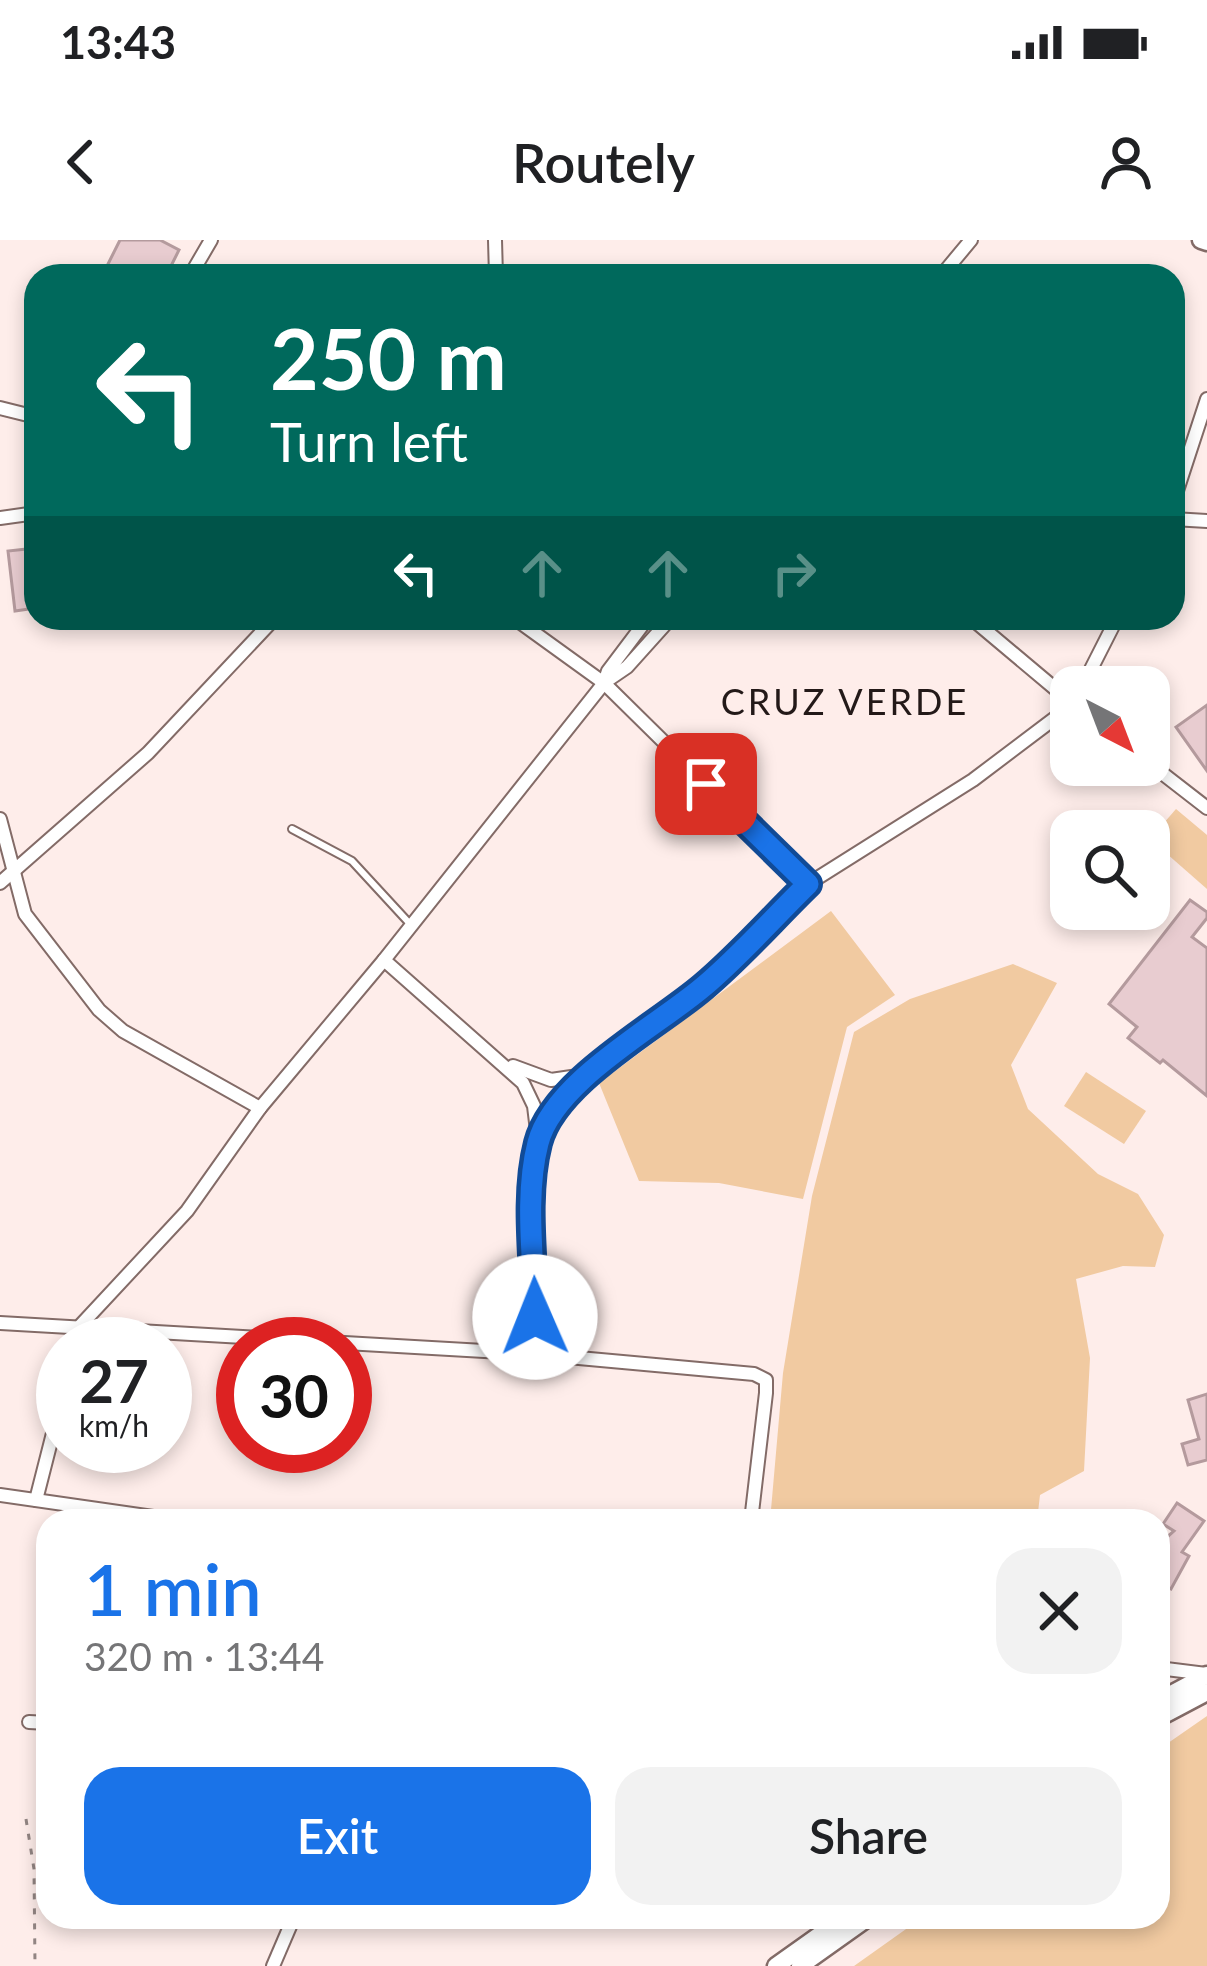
<!DOCTYPE html>
<meta charset="utf-8">
<style>
body{margin:0;font-family:Lato,sans-serif;background:#f2f2f2;color:#202124;height:100vh;display:flex;flex-direction:column;font-size:45px;white-space:nowrap}
*{box-sizing:border-box;margin:0}
p{font-size:39px;color:#757577}
.icon{flex:none;width:66px;height:66px;fill:none;stroke:currentColor;stroke-width:2;stroke-linecap:round;stroke-linejoin:round}
.map{position:relative;flex:1;overflow:hidden}
.drawer{position:absolute;left:36px;top:1269px;width:1134px;height:420px;display:flex;flex-direction:column;background:#fff;border-radius:36px;box-shadow:0 6px 18px #0003}
.drawer>*{flex:none}
.banner{position:absolute;left:24px;top:24px;width:1161px;height:366px;border-radius:36px;box-shadow:0 6px 18px #0003;background:#00695c;color:#fff;overflow:hidden}
.needle{width:78px;rotate:138deg}
.controls{position:absolute;left:1050px;top:426px;display:grid;gap:24px}
.controls a{display:grid;place-items:center;width:120px;height:120px;border-radius:24px;background:#fff;box-shadow:0 6px 18px #0003;font-size:60px}
.speed{position:absolute;left:36px;top:1077px;display:flex;gap:24px;font-size:60px;font-weight:700;text-align:center}
.speed>*{display:grid;place-content:center;width:156px;height:156px;border-radius:50%;background:#fff;box-shadow:0 6px 18px #0003;line-height:1}
.speed small{font-size:30px;font-weight:400}
.speed .limit{border:18px solid #d22;background:#fff;color:#111}
.pin{position:absolute;display:grid;place-items:center;width:102px;height:102px;color:#fff;margin:-51px;border-radius:24px;box-shadow:0 6px 18px #0006}
.me{position:absolute;width:132px;margin:-66px;rotate:359deg;stroke-linejoin:round;filter:drop-shadow(0 0 9px #0008)}
.turn{display:flex;align-items:center;gap:42px;height:252px;padding:0 48px;font-size:54px}
.turn .icon{width:156px;height:156px;stroke-width:2.5}
.turn b{display:block;font-size:84px;line-height:102px}
.lanes{display:flex;align-items:center;height:114px;padding:0 48px;background:#0003;justify-content:center;gap:60px;direction:ltr}
.lanes .off{opacity:.35}
.round{display:grid;place-items:center;flex:none;width:126px;height:126px;border-radius:36px;background:#f2f2f2}
.summary{display:flex;align-items:center;justify-content:space-between;height:204px;padding:0 48px}
h1{font-size:72px;font-weight:600;line-height:90px;color:#1a73e8}
.button{display:flex;gap:24px;margin-top:auto;padding:24px 48px}
.button a{flex:1;height:138px;border-radius:36px;background:#1a73e8;color:#fff;font-size:48px;font-weight:600;line-height:138px;text-align:center}
.button a+a{background:#f2f2f2;color:#202124}
.status{display:flex;justify-content:space-between;align-items:center;height:84px;padding:0 60px;background:#fff;direction:ltr}
.status svg{height:33px;fill:currentColor}
header{display:flex;justify-content:space-between;align-items:center;height:156px;padding:0 48px;background:#fff;font-size:54px;font-weight:600}
.map>svg:first-child{display:block}
.green{fill:#f1caa1}
.building{fill:#e8ccd0;stroke:#b49a9d;stroke-width:3}
.lines{fill:none;stroke-linecap:round;stroke-linejoin:round}
.lane-casing{stroke:#836b67;stroke-width:10}
.street-casing{stroke:#836b67;stroke-width:16}
.secondary-casing{stroke:#836b67;stroke-width:21}
.path{stroke:#928583;stroke-width:3;stroke-dasharray:6 9;stroke-linecap:butt}
.lane{stroke:#fff;stroke-width:6}
.street{stroke:#fff;stroke-width:12}
.secondary{stroke:#fff;stroke-width:16}
.route-casing{stroke:#114b97;stroke-width:30}
.route{stroke:#1a73e8;stroke-width:21}
.labels{text-anchor:middle;stroke-width:9;stroke-linejoin:round;paint-order:stroke}
.neighbourhood-label{font-size:36px;letter-spacing:3px;fill:#231918;stroke:#feedea}
</style>
<div class="status"><b>13:43</b><svg viewBox="0 0 49 12"><path d="M0 12V9h3v3zM5 12V6h3v6zM10 12V3h3v9zM15 12V0h3v12zM26 1h20v11H26zM47 4h2v5h-2z"/></svg></div>
<header><svg class="icon" aria-label="back" viewBox="0 0 24 24"><path d="M15 5l-7 7 7 7"/></svg>Routely<svg class="icon" aria-label="person" viewBox="0 0 24 24"><circle cx="12" cy="8" r="4"/><path d="M4 21q1-7 8-7t8 7"/></svg></header>
<div class="map">
<svg width="1207" height="1726" viewBox="0 0 1207 1726">
<rect width="100%" height="100%" fill="#feedea"/>
<g class="green">
<polygon points="1176,569 1207,595 1207,649 1150,599"/>
<polygon points="831,671 895,755 847,787 803,959 719,943 639,941 599,843"/>
<polygon points="1013,724 1057,743 1011,825 1028,869 1098,934 1138,954 1164,995 1155,1027 1123,1026 1076,1039 1090,1118 1084,1231 1040,1255 1037,1281 770,1281 783,1133 812,956 854,792 910,759"/>
<polygon points="1086,832 1146,871 1124,904 1064,866"/>
<polygon points="1207,1476 1207,1726 854,1726 923,1677 1158,1677 1158,1510"/>
</g>
<g class="building">
<polygon points="120,0 160,0 179,10 166,36 102,36"/>
<polygon points="36,308 36,368 15,371 8,311"/>
<polygon points="1207,465 1207,531 1176,487"/>
<polygon points="1190,660 1207,672 1207,678 1192,697 1207,708 1207,856 1163,820 1160,823 1128,798 1137,787 1109,764"/>
<polygon points="1207,1154 1207,1220 1188,1225 1182,1204 1199,1199 1188,1160"/>
<polygon points="1177,1263 1204,1281 1182,1312 1189,1316 1171,1349 1158,1341 1158,1305 1174,1291 1163,1284"/>
</g>
<g class="lines">
<g class="lane-casing">
<polyline id="lane" points="292,589 352,621 411,685"/>
</g>
<g class="street-casing">
<g id="street">
<polyline points="495,0 496,36"/>
<polyline points="190,36 211,0"/>
<polyline points="941,36 971,0"/>
<polyline points="0,168 36,177"/>
<polyline points="1173,263 1207,159"/>
<polyline points="0,278 36,273"/>
<polyline points="1173,279 1207,281"/>
<polyline points="514,378 604,443 808,644"/>
<polyline points="971,378 1071,462"/>
<polyline points="605,442 627,427 671,378"/>
<polyline points="1082,447 1117,378"/>
<polyline points="1149,523 1207,568"/>
<polyline points="0,579 25,674 99,770 123,791 260,868"/>
<polyline points="0,643 148,513 275,378"/>
<polyline points="384,720 523,843 534,866 538,899"/>
<polyline points="513,826 551,840 585,835"/>
<polyline points="0,1083 535,1114 754,1134 766,1140 766,1153 751,1281"/>
<polyline points="75,1104 79,1087 187,971 260,868 384,720 604,443 608,431 648,378"/>
<path d="M535 1114C534 1060 524 944 541 897 547 881 556 870 566 857L704 746 808 644 973 540 1071 466"/>
<polyline points="0,1255 181,1281"/>
<polyline points="36,1260 63,1154"/>
<polyline points="1158,1428 1207,1434"/>
<polyline points="29,1482 48,1483"/>
<polyline points="273,1726 294,1677"/>
</g>
</g>
<g class="secondary-casing">
<g id="secondary">
<polyline points="1201,0 1207,2"/>
<polyline points="1158,1461 1207,1435"/>
<polyline points="1158,1478 1207,1452"/>
<polyline points="776,1726 845,1677"/>
<polyline points="800,1726 869,1677"/>
</g>
</g>
<polyline class="path" points="26,1579 34,1629 35,1726"/>
<use href="#lane" class="lane"/>
<use href="#street" class="street"/>
<use href="#secondary" class="secondary"/>
</g>
<g class="lines">
<g class="route-casing">
<path id="route" d="M535 1077C534 1022 524 957 538 903 554 841 656 787 703 747 740 716 773 678 808 644L706 544"/>
</g>
<use href="#route" class="route"/>
</g>
<g class="labels">
<g class="neighbourhood-label">
<text x="845" y="475">CRUZ VERDE</text>
</g>
</g>
</svg>
<div class="controls">
<a><svg class="needle" viewBox="-14 -14 28 28"><path d="M0-13l5 13h-10z" fill="#e53935"/><path d="M0 13l5-13h-10z" fill="#757577"/></svg></a>
<a><svg class="icon" aria-label="search" viewBox="0 0 24 24"><circle cx="10" cy="10" r="6"/><path d="M15 15l6 6"/></svg></a>
</div>
<div class="speed"><div>27<small>km/h</small></div><div class="limit">30</div></div>
<div class="pin" style="left:706px;top:544px;background:#d93025"><svg class="icon" aria-label="arrive" viewBox="0 0 24 24"><path d="M6 21V4h12l-3 4 3 4H6"/></svg></div>
<svg class="me" style="left:535px;top:1077px" viewBox="-20 -20 40 40"><circle r="19" fill="#fff"/><path d="M0-13L10 11 0 6-10 11z" fill="#1a73e8"/></svg>
<div class="banner">
<div class="turn"><svg class="icon" aria-label="left" viewBox="0 0 24 24"><path d="M17 20v-9H6M10 6l-5 5 5 5"/></svg><div><b>250 m</b>Turn left</div></div>
<div class="lanes"><svg class="icon" aria-label="left" viewBox="0 0 24 24"><path d="M17 20v-9H6M10 6l-5 5 5 5"/></svg><svg class="icon off" aria-label="ahead" viewBox="0 0 24 24"><path d="M12 20V5M6 11l6-6 6 6"/></svg><svg class="icon off" aria-label="ahead" viewBox="0 0 24 24"><path d="M12 20V5M6 11l6-6 6 6"/></svg><svg class="icon off" aria-label="right" viewBox="0 0 24 24"><path d="M7 20v-9h11M14 6l5 5-5 5"/></svg></div>
</div>
<section class="drawer">
<div class="summary"><div><h1>1 min</h1><p>320 m · 13:44</p></div><a class="round"><svg class="icon" aria-label="close" viewBox="0 0 24 24"><path d="M6 6l12 12M18 6L6 18"/></svg></a></div>
<div class="button"><a>Exit</a><a>Share</a></div>
</section>
</div>
